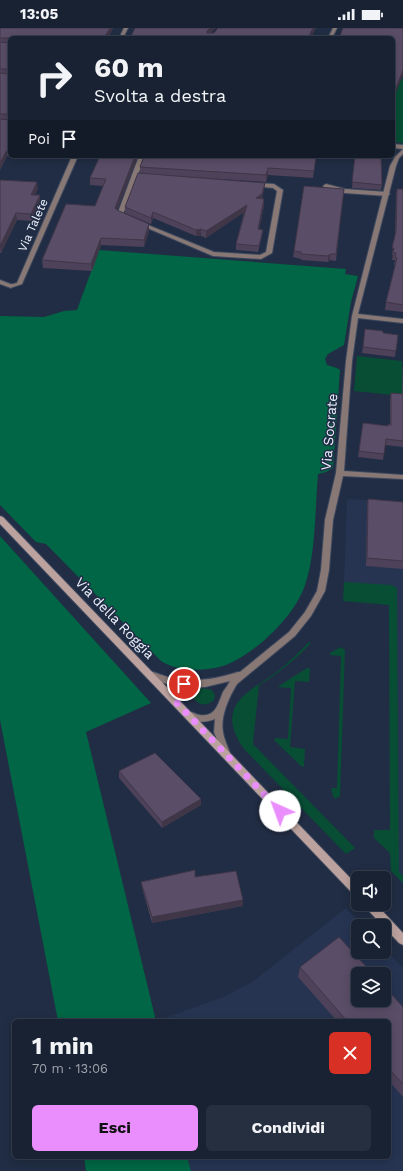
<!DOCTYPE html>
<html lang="it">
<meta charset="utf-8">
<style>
body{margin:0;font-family:"Work Sans",sans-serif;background:#262f3f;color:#f1f3f6;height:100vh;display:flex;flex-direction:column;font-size:15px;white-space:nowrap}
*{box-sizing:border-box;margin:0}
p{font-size:13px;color:#9fa4ac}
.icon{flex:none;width:22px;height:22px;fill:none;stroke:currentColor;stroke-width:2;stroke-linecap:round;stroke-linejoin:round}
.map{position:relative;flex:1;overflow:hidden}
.sheet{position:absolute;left:12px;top:991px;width:379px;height:140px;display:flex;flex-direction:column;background:#192233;border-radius:6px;box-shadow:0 2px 10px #0003,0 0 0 1px #373f4e}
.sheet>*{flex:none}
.top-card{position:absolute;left:8px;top:8px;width:387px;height:122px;border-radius:6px;box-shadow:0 2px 10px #0003,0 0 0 1px #373f4e;background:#192233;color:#f1f3f6;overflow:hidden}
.fabs{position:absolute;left:351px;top:843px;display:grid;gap:8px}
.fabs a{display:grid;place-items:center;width:40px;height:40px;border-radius:6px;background:#192233;box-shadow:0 2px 10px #0003,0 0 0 1px #373f4e;font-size:20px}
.pin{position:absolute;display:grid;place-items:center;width:34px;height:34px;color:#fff;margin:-17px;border:2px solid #fff;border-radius:50%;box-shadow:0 1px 4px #0007}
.me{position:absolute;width:44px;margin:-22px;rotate:317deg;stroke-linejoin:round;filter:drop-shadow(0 0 3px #0008)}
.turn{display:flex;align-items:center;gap:14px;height:84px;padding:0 20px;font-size:18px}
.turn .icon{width:52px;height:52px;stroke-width:2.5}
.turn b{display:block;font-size:28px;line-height:34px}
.then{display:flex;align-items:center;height:38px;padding:0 20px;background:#0003;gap:8px;font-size:15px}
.round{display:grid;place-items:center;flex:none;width:42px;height:42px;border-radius:6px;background:#262f3f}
.head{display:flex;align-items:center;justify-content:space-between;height:68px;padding:0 20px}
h1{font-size:24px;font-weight:700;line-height:30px}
.button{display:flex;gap:8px;margin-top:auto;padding:8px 20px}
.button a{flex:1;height:46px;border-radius:6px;background:#ea8dfd;color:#111;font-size:16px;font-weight:700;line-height:46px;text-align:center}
.button a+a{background:#262f3f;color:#f1f3f6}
.status{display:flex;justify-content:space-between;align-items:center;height:28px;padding:0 20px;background:#192233;direction:ltr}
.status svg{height:11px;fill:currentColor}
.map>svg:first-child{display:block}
.built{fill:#263452;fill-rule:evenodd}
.green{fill:#074e35}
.forest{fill:#006645}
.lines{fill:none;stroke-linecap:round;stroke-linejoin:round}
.lane-casing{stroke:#3d485e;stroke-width:2}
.street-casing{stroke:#3d485e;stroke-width:2}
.secondary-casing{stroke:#3d485e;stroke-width:2}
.lane{fill:#887875;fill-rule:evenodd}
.street{fill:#887875;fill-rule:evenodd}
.secondary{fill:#bca29e;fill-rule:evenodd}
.wall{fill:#4d4259}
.shaded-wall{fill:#3f3648}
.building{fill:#5a4d67;stroke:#3f3648}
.route{stroke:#ea8dfd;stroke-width:7;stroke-dasharray:0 12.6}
.labels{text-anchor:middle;stroke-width:3;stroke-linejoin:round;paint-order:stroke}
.far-street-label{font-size:12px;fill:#ebf1fe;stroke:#212d44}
.street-label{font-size:14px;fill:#ebf1fe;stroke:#212d44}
</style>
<div class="status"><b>13:05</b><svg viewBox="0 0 49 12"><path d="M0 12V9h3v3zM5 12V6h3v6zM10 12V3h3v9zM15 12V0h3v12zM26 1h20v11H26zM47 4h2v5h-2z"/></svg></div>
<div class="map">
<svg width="403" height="1143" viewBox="0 0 403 1143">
<rect width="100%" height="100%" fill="#212d44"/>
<g class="built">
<polygon points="347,471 403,474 403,855 394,846 391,559 344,556"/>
<path d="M346 880 363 898H358V924H384V920L403 940V1143H191L187 1129H389V993H156L223 969 252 954ZM358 946H384V972H358Z"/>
</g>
<g class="green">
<polygon points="401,51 403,51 403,115 393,114 393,72"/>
<polygon points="357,328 402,333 403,368 354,363"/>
<polygon points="344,554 392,557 397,560 399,844 403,848 403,855 391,843 390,825 374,810 374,802 390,802 389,577 343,573"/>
<path d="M309 614 311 615C295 632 278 646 259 657L253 716 355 820 346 826 244 721C214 678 247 665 277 644 288 635 299 624 309 614Z"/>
<polygon points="341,619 345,622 340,768 335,771 333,768 331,760 337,760 341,628 330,627 330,625"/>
<polygon points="307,640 310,640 309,654 295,653 290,719 305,721 304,738 302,739 274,712 276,710 288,711 291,660 278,659 279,658"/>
<path d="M202 660 212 662 215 667 214 672C207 678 200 678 194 671L195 666Z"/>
</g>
<g class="forest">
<path d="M99 222 346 241 345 246 358 248 351 274 344 317 328 326 325 331 327 337 337 340 340 342 333 440 326 444 318 446C315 479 316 526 305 557 295 588 256 625 226 637 207 644 178 644 161 633L46 516 36 514 0 477V288L44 289 64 283 77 282Z"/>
<polygon points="0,508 151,675 86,704 156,993 58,993 0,692"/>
<polygon points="84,1129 187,1129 191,1143 86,1143"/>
</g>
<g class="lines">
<g class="lane-casing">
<g id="lane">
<polygon points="139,128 145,128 123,186 129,190 126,192 117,187"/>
<polygon points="255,155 274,156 283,162 272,225 261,231 213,228 138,196 143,195 214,224 260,227 266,224 277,163 273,160 253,158 252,157"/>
<polygon points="326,156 345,161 387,164 390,166 387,168 345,165 324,159 323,158"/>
<polygon points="0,252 13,257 14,258 11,260 0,256"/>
</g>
</g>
<g class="street-casing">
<g id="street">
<polygon points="124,0 128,0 123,10 119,10"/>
<polygon points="333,0 337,0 332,10 328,10"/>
<polygon points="393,116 403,117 403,121 393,120"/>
<path d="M403 121V126L399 130 396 138 358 286 403 291V295L358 290 352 333 344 443 403 447V451L343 448 333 492 329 542 325 563 311 588 295 608 237 656C229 669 220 689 223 704 224 711 228 719 230 725L229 728 226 729 223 728 222 725 214 704 215 691C205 695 190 696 184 686L185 684C191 682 194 686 200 687 216 689 218 676 223 664 225 661 228 657 230 653L205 659H187L179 664 178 668 180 674 179 676 176 677 173 676C169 669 169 664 175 657 166 656 151 653 146 646L147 644 150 643C157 645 163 648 171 650 194 655 216 651 238 644H240L289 604 305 584 317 563 321 542 325 492 336 445 346 333 352 288 390 138 395 129Z"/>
<polygon points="72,128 78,128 22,256 13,259 9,259 9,257 17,255"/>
</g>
</g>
<g class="secondary-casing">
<g id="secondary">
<polygon points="0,488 3,489 358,858 358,869 355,868 0,496"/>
<polygon points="364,876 376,876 403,905 403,917 399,915 365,879"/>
</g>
</g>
<use href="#lane" class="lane"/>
<use href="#street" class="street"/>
<use href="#secondary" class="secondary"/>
</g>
<g class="wall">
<polygon points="0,0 113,0 108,10 10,10 10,128 60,128 58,131 7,128 0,142"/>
<polygon points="100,128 138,128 117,182 149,203 144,219 101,217 92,243 43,240 42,232 95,178 103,158 90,157 90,150"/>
<polygon points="316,128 313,150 268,147 266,154 140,146 140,139"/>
<polygon points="355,128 382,157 381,162 352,160"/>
<polygon points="0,152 38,160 35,167 40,174 32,193 17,192 1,225 0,225"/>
<polygon points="265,155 264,161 262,171 264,171 264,177 259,202 262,208 258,224 236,222 236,216 244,184 206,210 201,208 196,208 153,190 151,196 125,185 125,179"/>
<polygon points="344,161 336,233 330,232 328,234 301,232 301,231 293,229 294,223"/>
<polygon points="397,161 403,161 403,284 385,282 386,274 396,237 394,237 395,232 392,232 393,227 392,227 395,207 396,167"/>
<polygon points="365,301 383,305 398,307 395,329 362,325"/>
<polygon points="403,332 403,419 385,417 383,432 358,429 363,395 388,398 390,397 390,371 391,365 402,366"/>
<polygon points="368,471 403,474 403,541 366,538 367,479"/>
<polygon points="119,743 201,771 201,777 162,800 119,750"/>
<polygon points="195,849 243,878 152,895 142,860 141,854"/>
<polygon points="300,939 403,979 403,1069 389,1053 389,993 337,993 298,949"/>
</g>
<g class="shaded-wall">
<polygon points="110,0 113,0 108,10 104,10"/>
<polygon points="210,0 216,0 207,9 207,3"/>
<polygon points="313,0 316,0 311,10 308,10"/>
<polygon points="403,42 403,47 393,72 393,68"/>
<polygon points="7,122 7,128 0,142 0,135"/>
<polygon points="135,128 138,128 116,186 115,180"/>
<polygon points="268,140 268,147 266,154 266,147"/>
<polygon points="37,154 38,160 32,173 31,167"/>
<polygon points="265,155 262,173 256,170"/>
<polygon points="40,167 40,174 32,193 31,186"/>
<polygon points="264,171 264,177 258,208 258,201"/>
<polygon points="247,177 246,183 206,210 206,203"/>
<polygon points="153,184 153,190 151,196 151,190"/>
<polygon points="16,185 17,192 1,225 0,218"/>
<polygon points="149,196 149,203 144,219 144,212"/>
<polygon points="201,201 201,208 196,208 196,202"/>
<polygon points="101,210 101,217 92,243 91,236"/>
<polygon points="330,226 330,232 328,234 328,228"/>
<polygon points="201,771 201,777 162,800 162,794"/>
<polygon points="243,872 243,878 152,895 152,889"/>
</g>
<g class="building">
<polygon points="0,0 110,0 104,10 0,10"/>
<polygon points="135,0 210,0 207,3 207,5 214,5 218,0 313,0 308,10 130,10"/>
<polygon points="343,0 403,0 403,42 393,68 393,10 339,10"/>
<polygon points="10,13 10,41 0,41 0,14 9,15"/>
<polygon points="10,44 10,86 0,86 0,45 9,46"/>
<polygon points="0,91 10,92 10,122 7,122 0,135"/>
<polygon points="100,128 135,128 115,180 117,182 149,196 144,212 101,210 91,236 42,232 66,176 95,178 106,151 90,150"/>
<polygon points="144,128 316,128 314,143 268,140 266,147 140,139"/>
<polygon points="355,128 381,128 382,157 352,154"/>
<polygon points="138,145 265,155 262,166 256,170 264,171 258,201 263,202 259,218 236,216 247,177 206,203 201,201 196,202 153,184 151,190 125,179"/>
<polygon points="0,152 37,154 31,167 40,167 31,186 16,185 0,218"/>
<polygon points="304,158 344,161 336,226 330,226 328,228 301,226 301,224 294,223"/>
<polygon points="397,161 403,161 403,277 386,274 397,230 395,230 396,225 393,225 394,220 392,220 396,203"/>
<polygon points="365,301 383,303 383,305 398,307 396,323 363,319"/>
<polygon points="391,365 403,366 403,413 386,411 384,426 359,423 363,395 388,398 388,396 391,397"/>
<polygon points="368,471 403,474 403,533 367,530"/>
<polygon points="155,725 201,771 162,794 119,743"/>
<polygon points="195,842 195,849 236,843 243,872 152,889 141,854"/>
<polygon points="339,909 373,946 358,946 358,972 384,972 384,958 403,979 403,1056 389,1041 389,993 347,993 300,939"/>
</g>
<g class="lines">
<polyline class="route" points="184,656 175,662 174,670 176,674 280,783"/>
</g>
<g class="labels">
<g class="far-street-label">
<text transform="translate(33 197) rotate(-66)" y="4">Via Talete</text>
</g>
<g class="street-label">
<text transform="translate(329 404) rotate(-85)" y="5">Via Socrate</text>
<text transform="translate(115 590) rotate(46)" y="5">Via della Roggia</text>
</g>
</g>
</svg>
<div class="fabs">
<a><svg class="icon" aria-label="sound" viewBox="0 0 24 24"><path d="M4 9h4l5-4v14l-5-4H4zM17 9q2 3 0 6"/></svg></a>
<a><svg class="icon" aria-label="search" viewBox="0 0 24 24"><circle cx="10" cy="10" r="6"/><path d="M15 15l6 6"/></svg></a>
<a><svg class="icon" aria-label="layers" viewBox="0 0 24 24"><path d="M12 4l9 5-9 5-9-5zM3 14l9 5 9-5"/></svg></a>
</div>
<div class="pin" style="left:184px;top:656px;background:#d93025"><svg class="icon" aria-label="arrive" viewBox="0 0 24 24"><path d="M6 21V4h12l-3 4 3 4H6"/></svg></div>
<svg class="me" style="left:280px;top:783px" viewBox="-20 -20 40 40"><circle r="19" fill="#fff"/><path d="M0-13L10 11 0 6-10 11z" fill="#ea8dfd"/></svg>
<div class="top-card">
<div class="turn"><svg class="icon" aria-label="right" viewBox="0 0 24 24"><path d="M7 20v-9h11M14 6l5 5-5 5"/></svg><div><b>60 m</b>Svolta a destra</div></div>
<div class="then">Poi<svg class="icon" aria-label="arrive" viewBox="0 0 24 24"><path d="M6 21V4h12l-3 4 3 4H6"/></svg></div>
</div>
<section class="sheet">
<div class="head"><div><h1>1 min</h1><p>70 m · 13:06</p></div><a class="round" style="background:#d93025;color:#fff"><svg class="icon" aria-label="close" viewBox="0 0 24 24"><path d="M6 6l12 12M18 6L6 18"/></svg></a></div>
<div class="button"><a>Esci</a><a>Condividi</a></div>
</section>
</div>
